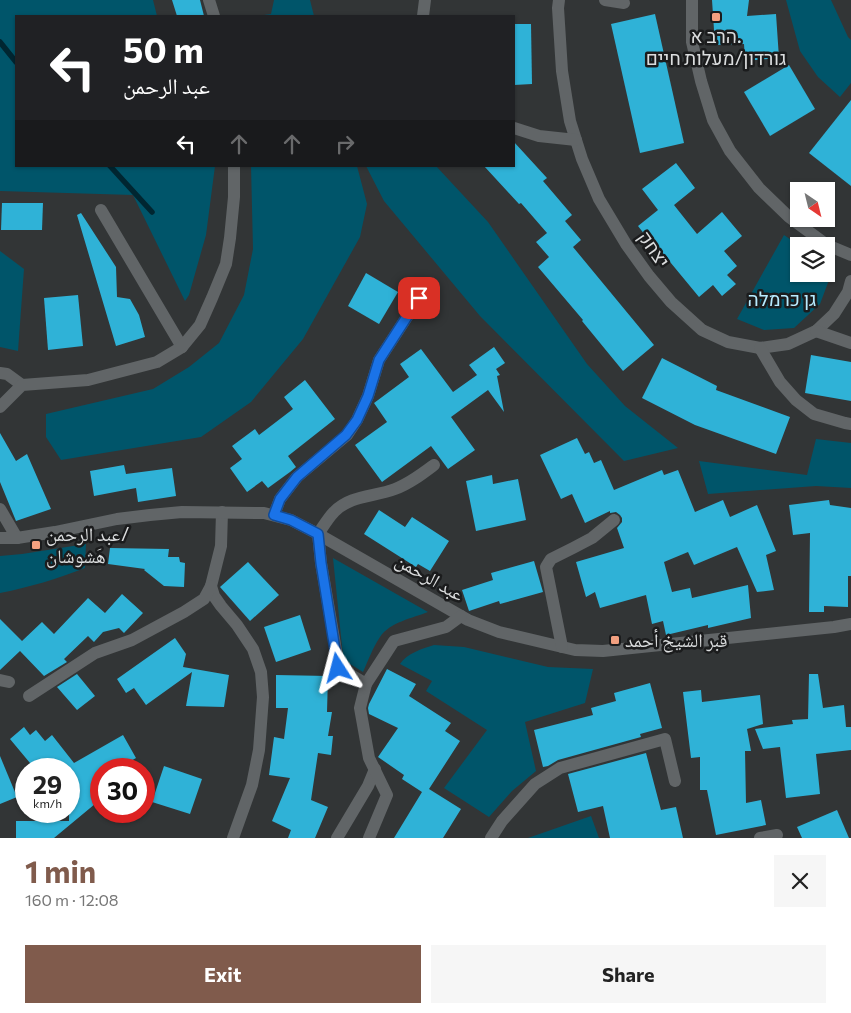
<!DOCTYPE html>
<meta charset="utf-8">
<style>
body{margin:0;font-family:Commissioner,"Noto Naskh Arabic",Heebo,sans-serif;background:#f6f6f6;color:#222;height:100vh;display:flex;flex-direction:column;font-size:19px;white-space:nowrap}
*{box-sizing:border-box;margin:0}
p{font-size:16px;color:#767676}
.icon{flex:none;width:28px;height:28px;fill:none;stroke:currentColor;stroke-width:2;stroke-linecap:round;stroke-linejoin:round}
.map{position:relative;height:838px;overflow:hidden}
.panel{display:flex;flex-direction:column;background:#fff;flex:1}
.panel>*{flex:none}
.guide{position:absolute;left:15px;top:15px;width:500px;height:152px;border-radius:0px;box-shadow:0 1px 4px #0004;background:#202124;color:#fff;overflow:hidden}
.needle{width:32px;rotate:145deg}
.buttons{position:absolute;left:790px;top:182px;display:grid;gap:10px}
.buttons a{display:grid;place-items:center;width:45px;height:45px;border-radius:0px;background:#fff;box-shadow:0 1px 4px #0004;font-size:25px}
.speed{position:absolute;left:15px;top:758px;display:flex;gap:10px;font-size:25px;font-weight:700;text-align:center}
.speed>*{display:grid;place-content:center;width:65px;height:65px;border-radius:50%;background:#fff;box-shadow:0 1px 4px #0004;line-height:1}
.speed small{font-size:12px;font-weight:400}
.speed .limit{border:8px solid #d22;background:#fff;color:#111}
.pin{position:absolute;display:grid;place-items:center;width:42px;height:42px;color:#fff;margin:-21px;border-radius:10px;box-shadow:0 2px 8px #0006}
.me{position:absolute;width:55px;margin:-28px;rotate:351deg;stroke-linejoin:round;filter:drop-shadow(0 0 4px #0008)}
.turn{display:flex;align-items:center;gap:18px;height:105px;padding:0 25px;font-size:22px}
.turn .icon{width:65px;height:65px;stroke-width:2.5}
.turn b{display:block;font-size:35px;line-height:42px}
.lanes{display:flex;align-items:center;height:48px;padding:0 25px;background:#0003;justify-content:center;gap:25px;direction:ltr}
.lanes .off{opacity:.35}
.round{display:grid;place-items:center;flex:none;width:52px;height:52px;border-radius:0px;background:#f6f6f6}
.head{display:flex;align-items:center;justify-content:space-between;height:85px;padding:0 25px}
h1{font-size:30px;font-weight:700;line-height:38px;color:#805b4c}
.button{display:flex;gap:10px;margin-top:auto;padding:10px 25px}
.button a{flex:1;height:58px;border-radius:0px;background:#805b4c;color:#fff;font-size:20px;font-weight:700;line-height:58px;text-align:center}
.button a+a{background:#f6f6f6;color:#222}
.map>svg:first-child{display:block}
.green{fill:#00556a}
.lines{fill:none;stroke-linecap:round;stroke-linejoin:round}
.stream{stroke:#002631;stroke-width:5.5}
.building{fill:#2fb2d7}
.minor{stroke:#616567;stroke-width:12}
.route-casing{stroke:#114b97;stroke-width:12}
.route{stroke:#1a73e8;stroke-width:9}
.poi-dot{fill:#f2a080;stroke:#1b1c1d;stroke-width:2}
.labels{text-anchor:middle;stroke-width:5;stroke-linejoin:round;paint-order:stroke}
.poi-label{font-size:19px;fill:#dbddde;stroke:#1b1c1d;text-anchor:start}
.street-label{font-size:19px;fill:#dbddde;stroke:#1b1c1d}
.park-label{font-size:19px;fill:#b7ebff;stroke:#1b1c1d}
</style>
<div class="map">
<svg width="851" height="838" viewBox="0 0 851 838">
<rect width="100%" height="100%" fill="#323536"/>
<g class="green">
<polygon points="0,0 153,0 157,16 16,16 16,166 215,166 206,235 189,295 185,301 133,195 0,191"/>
<polygon points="274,0 310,0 314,16 257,16 271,14"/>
<polygon points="786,0 831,0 848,37 851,40 851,83 840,97 818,77 800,51"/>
<polygon points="251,166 357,166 367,204 360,237 303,339 251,402 201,437 61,460 46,437 46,414 153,389 189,367 219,343 244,295 253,249"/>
<polygon points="366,166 436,166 488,222 587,364 625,406 678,448 624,461 480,316 384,201"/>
<polygon points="784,235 800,246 799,246 799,274 826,274 829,280 820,304 794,328 764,330 737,319"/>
<polygon points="0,251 24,269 18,351 0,347"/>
<polygon points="816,439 851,443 851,488 816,486 708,494 699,461 807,475"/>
<path d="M86 544 85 568C56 579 31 587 0 593V556L22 554Z"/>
<path d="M333 558 428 612C413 618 390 622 380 637 373 647 368 661 363 672L350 664 343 656Z"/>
<path d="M434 645 464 647 548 667 593 669 585 703 525 722 536 771 512 791 489 817 444 788 487 730 426 691 432 681 400 664C407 653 422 649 434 645Z"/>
<polygon points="591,816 599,838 528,838"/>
</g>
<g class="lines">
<g class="stream">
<polyline points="0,42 16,62"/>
<polyline points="110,166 152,212"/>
</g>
</g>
<g class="building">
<polygon points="172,0 200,0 204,16 177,16"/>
<polygon points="712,0 749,0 747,16 776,14 779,58 745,61 744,44 715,45"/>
<polygon points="655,14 684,143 640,153 611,24"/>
<polygon points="514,24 531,24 532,84 514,85"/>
<polygon points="789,65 815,109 770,136 744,92"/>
<polygon points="851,100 851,186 809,153"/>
<polygon points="514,142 547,178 543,181 572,215 565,221 581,240 573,247 654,345 623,371 582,321 583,320 538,267 549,257 536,242 547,233 521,203 519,204 484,166 514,166"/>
<polygon points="676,163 695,188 674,205 697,234 722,212 742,236 724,251 737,266 727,275 736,284 722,296 713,285 699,297 661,251 659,253 638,226 658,210 642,189"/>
<polygon points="2,203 43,203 42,230 1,230"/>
<polygon points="81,213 116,267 117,297 130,299 139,315 145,337 116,346 77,215"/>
<polygon points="366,273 398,292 379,324 348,306"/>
<polygon points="78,295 83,346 48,350 44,298"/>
<polygon points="494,347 505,363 496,369 500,375 497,376 504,412 488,390 451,417 475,450 448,469 431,446 382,482 355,445 387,422 374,403 409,377 400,364 421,349 453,392 477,375 469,365"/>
<polygon points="811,355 851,362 851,401 805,393"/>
<polygon points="662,358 717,386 716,390 790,417 776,454 695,425 642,398"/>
<polygon points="305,380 335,419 288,456 296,467 290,472 268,488 262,481 247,492 230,468 242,459 232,446 255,429 259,435 293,409 284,397"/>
<polygon points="0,433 16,461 27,454 51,509 16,521 0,482"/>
<polygon points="577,438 585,454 589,452 594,463 601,460 614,490 662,470 664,475 678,470 695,512 723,500 730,517 757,505 776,551 766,555 774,590 757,592 737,547 694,565 688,552 664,562 672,592 690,588 692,598 748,585 751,618 708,628 708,625 666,635 663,621 652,624 646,595 600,608 595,592 586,597 576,562 624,548 617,528 622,522 622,518 620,515 616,512 610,513 610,511 585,523 572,494 561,499 540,455"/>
<polygon points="124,465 126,474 172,468 176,496 138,502 136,488 94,496 90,471"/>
<polygon points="492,475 493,484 518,479 526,520 476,531 466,481"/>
<polygon points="829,500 830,505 851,508 851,576 848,576 848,607 824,606 824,612 809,612 810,533 793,535 789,505"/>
<polygon points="379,510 405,527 412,517 449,541 430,571 418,564 416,567 364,534"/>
<polygon points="110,548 169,549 168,557 179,557 180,562 185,563 184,587 164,586 144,570 145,569 108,564"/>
<polygon points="534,561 543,592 500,604 499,601 469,611 462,590 493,580 491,573"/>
<polygon points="248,562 279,595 250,621 220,587"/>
<polygon points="122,594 143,613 124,633 119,628 103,632 94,642 88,636 64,659 67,662 44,676 20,651 0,670 0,619 22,641 42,622 54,634 88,598 105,613"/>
<polygon points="300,615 311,650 276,662 264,627"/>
<polygon points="175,638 186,654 183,667 229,675 224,707 186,706 192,672 146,705 134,688 126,693 117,679"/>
<polygon points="387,669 416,684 409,696 451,723 445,731 460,741 429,789 461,809 443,838 394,838 422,792 402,779 404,775 378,757 398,728 369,714 368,708 369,704"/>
<polygon points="77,674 95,696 77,710 57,687"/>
<polygon points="809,674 818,674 823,708 844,705 846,727 851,727 851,750 816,754 820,794 786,798 780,747 763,749 755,729 793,724 792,720 808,719"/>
<polygon points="276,675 328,676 327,712 332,712 328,736 333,736 331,755 318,753 311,800 328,807 315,838 288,838 291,830 272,821 290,778 269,775 274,737 284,739 288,708 276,708"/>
<polygon points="650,683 662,728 640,734 641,737 558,760 548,766 543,767 534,730 593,715 591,708 616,701 614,693"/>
<polygon points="701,690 702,702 760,695 763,724 747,729 751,751 745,751 746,803 761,800 766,825 716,835 707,790 700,790 700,757 691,758 683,692"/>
<polygon points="24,727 30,735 36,730 45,741 52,735 74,763 123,735 136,758 117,769 101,769 101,799 54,838 16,838 16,821 69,821 69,769 35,769 10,739"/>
<polygon points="646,753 661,810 676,807 683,838 610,838 603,806 578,812 568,774"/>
<polygon points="0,756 17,797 0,804"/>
<polygon points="164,766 202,779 190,814 152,802"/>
<polygon points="837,810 849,838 802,838 797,827"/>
</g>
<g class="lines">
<g class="minor">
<polyline points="209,0 214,16"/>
<polyline points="559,0 558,8 562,71 570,121 582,159 599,199 626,244 649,276 671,302 702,330 728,342 760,348 788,344 816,331 834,314 848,292 851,281"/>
<polyline points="605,0 624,3"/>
<polyline points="692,0 692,42 701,81 713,120 730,151 759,188 789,217 827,245 851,255"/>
<polyline points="423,16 425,0"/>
<polyline points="514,128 539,136 576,140"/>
<polyline points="101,210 182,347"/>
<polyline points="816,331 851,343"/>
<polyline points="760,348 780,382 796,400 814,414 845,423 851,424"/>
<polyline points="0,373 7,374 22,385"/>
<polyline points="0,407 22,385 88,380 157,362 182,347 200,325 212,298 226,264 230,238 234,197 234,166"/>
<polyline points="0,509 17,538"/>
<polyline points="222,512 221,546 211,586 214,596 221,606 237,625 253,649 261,672 263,697 259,750 252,785 233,838"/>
<polyline points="274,515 280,499 297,477 347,435 357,420 368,396 379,360 429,283"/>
<polyline points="0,538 17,538 55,532 117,519 150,515 182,512 264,513 291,520 318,534 468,620 499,632 575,650 603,651 834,627 851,624"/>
<polyline points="562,647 546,567 551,559 573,548 592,538 614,520"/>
<polyline points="0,680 9,682"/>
<polyline points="366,684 394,641 446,627 461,616"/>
<polyline points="29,696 95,653 132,640 184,612 204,599 211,586"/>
<polyline points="337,838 368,786 375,769"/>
<path d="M369 838 387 795 369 758 360 708 366 684 339 668 321 563 318 534C323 527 328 518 334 512 350 495 374 497 395 489 409 484 422 474 434 465"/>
<polyline points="491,838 502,821 535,784 560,768 665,739 675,781"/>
<polyline points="760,838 777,835"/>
</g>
</g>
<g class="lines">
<g class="route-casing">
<polyline id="route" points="338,668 321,563 318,534 291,520 274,515 280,499 297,477 346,435 357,420 368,396 379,360 419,298"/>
</g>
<use href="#route" class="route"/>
</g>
<g class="poi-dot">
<rect x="711" y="12" width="10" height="10" rx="2.5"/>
<rect x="31" y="540" width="10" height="10" rx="2.5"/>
<rect x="610" y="635" width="10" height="10" rx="2.5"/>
</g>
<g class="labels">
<g class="poi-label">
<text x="716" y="43" text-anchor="middle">הרב א.<tspan x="716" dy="22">גורדון/מעלות חיים</tspan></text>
<text x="46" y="541">عبد الرحمن/<tspan x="46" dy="22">هَشوشان</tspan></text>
<text x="625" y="647">قبر الشيخ أحمد</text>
</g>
<g class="street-label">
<text transform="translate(654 249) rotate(55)" y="7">יצחק</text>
<text transform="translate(430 577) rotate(30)" y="7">عبد الرحمن</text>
</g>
<g class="park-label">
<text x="782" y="306">גן כרמלה</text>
</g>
</g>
</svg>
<div class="buttons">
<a><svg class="needle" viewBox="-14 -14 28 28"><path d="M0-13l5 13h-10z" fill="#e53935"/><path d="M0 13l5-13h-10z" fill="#767676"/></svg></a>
<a><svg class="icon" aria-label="layers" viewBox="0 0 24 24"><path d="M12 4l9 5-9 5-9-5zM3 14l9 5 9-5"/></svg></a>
</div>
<div class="speed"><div>29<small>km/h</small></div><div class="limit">30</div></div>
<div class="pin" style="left:419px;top:298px;background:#d93025"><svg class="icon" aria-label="arrive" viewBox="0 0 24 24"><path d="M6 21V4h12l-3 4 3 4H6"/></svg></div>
<svg class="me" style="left:338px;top:668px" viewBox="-20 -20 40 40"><path d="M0-17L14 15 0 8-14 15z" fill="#1a73e8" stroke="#fff" stroke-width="4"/></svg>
<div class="guide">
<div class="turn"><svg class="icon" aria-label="left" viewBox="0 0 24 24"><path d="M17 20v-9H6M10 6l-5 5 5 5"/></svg><div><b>50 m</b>عبد الرحمن</div></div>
<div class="lanes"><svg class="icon" aria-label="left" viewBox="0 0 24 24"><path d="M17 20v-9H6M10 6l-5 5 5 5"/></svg><svg class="icon off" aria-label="ahead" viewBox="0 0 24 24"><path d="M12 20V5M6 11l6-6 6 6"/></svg><svg class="icon off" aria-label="ahead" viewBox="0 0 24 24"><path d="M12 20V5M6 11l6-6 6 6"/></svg><svg class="icon off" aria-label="right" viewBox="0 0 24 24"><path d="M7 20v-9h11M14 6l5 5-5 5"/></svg></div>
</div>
</div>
<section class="panel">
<div class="head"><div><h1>1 min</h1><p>160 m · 12:08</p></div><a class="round"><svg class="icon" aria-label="close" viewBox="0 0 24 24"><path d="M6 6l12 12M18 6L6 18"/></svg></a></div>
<div class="button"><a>Exit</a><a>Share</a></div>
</section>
